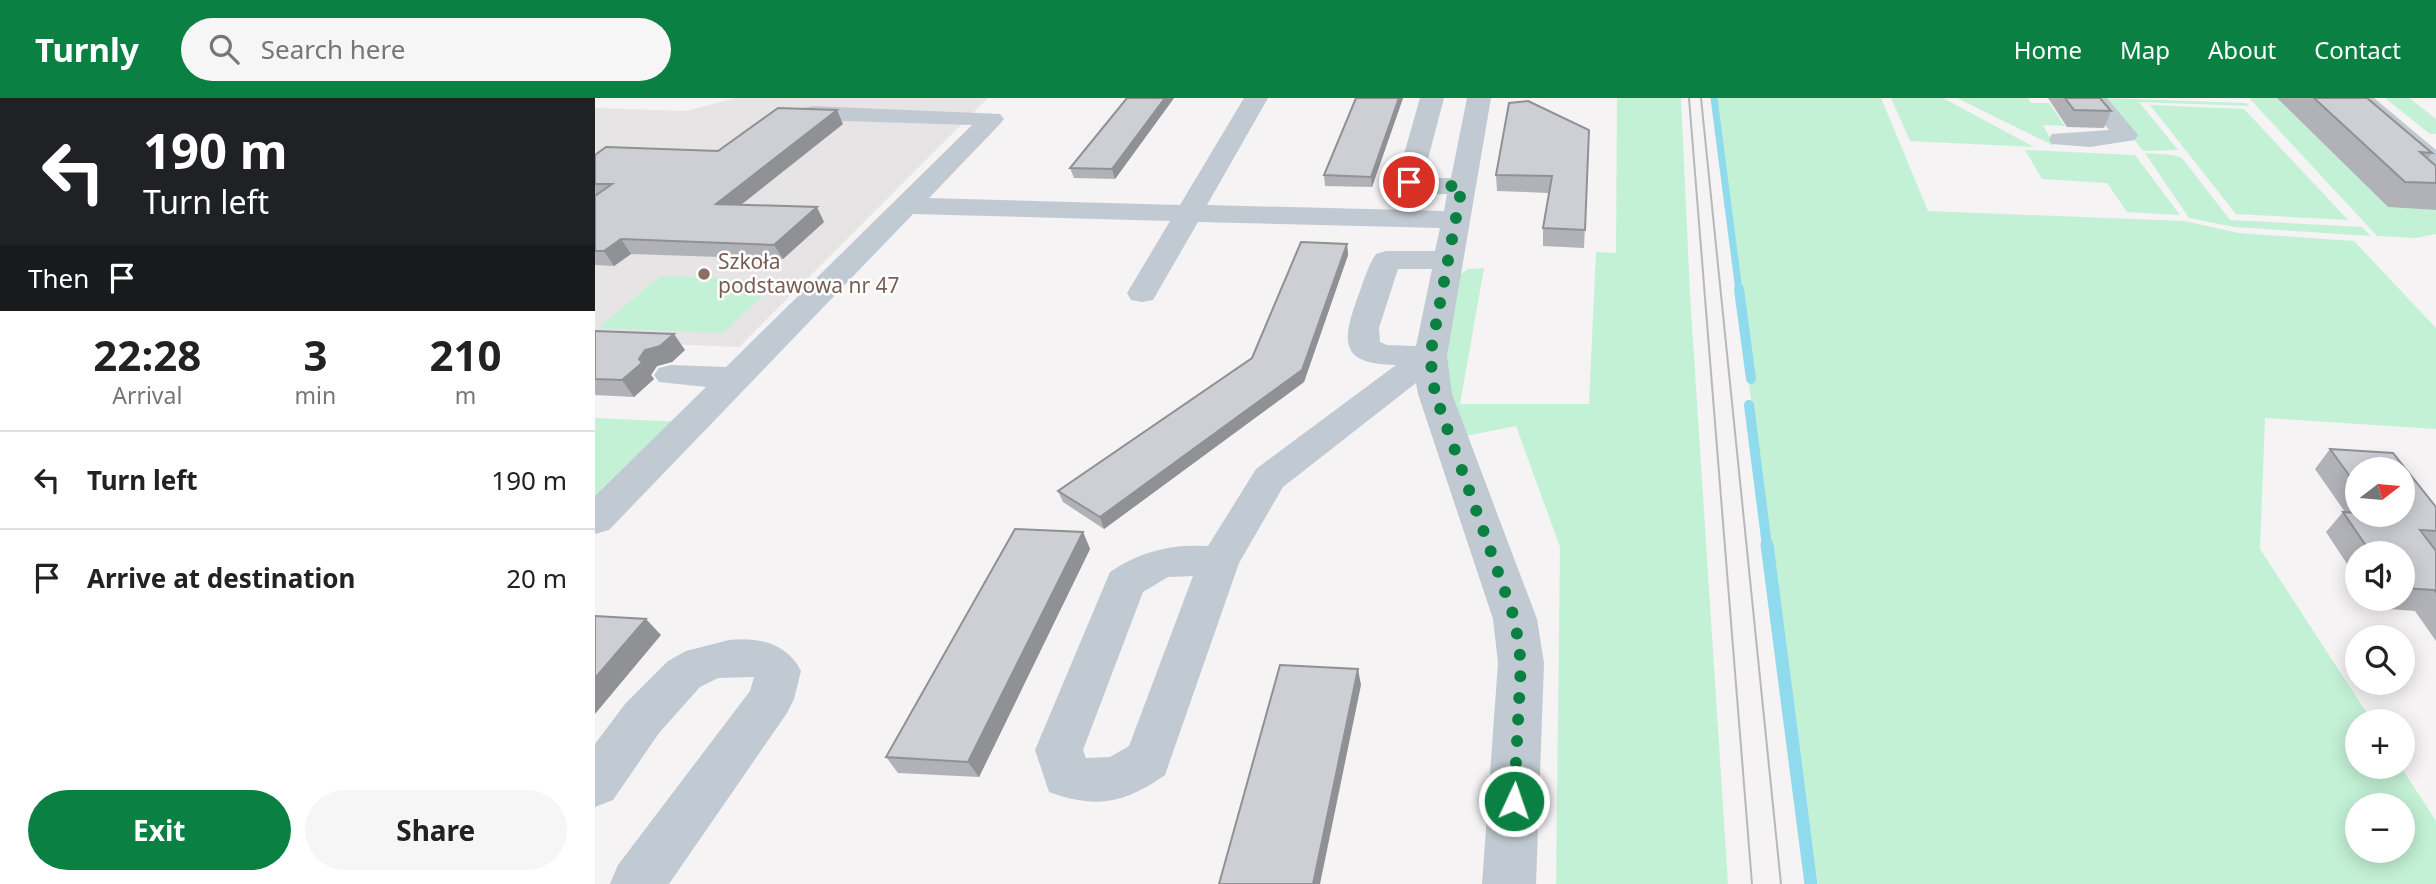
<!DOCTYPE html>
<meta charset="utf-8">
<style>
body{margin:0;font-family:"Noto Sans",sans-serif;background:#f6f6f6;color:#222;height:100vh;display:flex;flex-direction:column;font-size:26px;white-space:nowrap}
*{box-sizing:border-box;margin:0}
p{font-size:23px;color:#767676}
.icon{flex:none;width:38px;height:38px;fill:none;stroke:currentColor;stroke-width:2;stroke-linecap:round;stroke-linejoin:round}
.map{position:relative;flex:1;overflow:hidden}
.side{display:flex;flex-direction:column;background:#fff;width:595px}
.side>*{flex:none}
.hud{background:#202124;color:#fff;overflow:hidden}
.needle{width:46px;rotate:74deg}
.controls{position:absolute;left:1750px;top:359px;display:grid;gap:14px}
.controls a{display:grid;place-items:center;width:70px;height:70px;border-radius:50%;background:#fff;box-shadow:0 4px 18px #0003;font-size:35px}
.pin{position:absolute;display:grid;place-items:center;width:60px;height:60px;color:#fff;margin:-30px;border:4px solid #fff;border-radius:50%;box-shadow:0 2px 7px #0007}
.me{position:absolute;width:77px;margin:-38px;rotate:3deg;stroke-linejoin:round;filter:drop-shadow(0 0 5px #0008)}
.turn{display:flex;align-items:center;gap:24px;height:147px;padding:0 28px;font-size:32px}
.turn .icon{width:91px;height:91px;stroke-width:2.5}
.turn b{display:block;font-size:49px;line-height:60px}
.then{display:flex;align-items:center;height:66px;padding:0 28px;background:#0003;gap:14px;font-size:26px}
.eta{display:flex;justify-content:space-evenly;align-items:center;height:119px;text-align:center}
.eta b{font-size:42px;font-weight:700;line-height:49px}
.primary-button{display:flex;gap:14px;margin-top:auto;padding:14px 28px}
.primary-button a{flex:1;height:80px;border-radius:42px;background:#0b8043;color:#fff;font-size:28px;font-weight:700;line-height:80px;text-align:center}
.primary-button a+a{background:#f6f6f6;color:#222}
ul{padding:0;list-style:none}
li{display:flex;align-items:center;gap:21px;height:98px;padding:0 28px;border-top:2px solid #e0e0e0}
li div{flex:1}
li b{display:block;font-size:26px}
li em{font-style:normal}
header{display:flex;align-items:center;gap:42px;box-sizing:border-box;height:98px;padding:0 35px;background:#0b8043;color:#fff}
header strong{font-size:33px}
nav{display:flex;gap:38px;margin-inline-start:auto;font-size:24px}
.search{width:490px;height:63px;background:#f6f6f6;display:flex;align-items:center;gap:18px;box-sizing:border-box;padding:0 24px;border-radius:38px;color:#767676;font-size:26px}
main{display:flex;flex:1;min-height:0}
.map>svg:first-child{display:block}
.education{fill:#e6e4e5}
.green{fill:#c3f1d5;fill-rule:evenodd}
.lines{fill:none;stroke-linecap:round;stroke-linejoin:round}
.stream-far2{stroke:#90daee;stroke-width:7}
.stream-far1{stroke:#90daee;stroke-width:10}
.stream{stroke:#90daee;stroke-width:13}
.minor{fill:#c1cad2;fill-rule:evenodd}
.tram{stroke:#b5b8bd;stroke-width:2}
.wall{fill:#b0b2b7;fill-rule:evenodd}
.shaded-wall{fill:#909195}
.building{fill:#cdcfd5;stroke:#909195;stroke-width:2}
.route{stroke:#0b8043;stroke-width:12;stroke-dasharray:0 21.6}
.education-dot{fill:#8d6e63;stroke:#fff;stroke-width:2.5}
.labels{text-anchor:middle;stroke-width:5;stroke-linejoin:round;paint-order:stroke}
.far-education-label{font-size:21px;fill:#785e54;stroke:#fff;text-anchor:start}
</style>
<header>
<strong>Turnly</strong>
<div class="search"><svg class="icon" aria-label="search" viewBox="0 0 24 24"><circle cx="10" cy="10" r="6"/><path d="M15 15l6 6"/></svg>Search here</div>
<nav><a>Home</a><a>Map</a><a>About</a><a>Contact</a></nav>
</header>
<main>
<section class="side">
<div class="hud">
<div class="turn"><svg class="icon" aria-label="left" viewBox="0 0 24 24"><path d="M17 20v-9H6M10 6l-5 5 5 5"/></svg><div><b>190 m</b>Turn left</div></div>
<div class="then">Then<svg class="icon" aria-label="arrive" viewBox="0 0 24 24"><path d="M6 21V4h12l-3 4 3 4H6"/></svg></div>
</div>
<div class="eta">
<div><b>22:28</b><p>Arrival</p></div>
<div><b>3</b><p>min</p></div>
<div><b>210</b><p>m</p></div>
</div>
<ul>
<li><svg class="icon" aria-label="left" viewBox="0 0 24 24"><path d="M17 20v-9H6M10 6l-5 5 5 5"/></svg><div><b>Turn left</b></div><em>190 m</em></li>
<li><svg class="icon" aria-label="arrive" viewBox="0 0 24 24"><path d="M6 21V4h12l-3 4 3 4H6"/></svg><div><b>Arrive at destination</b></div><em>20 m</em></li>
</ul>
<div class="primary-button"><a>Exit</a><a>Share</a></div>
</section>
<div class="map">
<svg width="1841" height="786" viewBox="0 0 1841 786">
<rect width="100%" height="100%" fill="#f5f3f3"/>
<polygon class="education" points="140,0 393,0 144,249 0,243 0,10 91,13"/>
<g class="green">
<polygon points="1022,0 1086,0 1095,196 1133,786 961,786 965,449 921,328 871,338 845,263 862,179 873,171 889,170 865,306 994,306 1001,154 1021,155"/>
<path d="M1118 0H1286L1333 113 1589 123 1644 135 1759 143 1841 230V331L1670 320 1665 451 1777 623H1762V668L1806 669 1841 723V786H1223L1154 286ZM1762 707H1808V752H1762Z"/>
<polygon points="1296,0 1348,0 1439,49 1315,43"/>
<polygon points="1362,0 1433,0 1436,5 1454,5 1470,28 1448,27 1459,48"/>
<polygon points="1508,0 1651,5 1654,8 1544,4 1583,52 1548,53"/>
<polygon points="1654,0 1682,0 1793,109 1841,112 1841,136 1821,140 1782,138"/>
<polygon points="1790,0 1814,0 1841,21 1841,36 1835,36"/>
<polygon points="1555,7 1649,11 1753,122 1641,116"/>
<polygon points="1430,52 1540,57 1585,117 1532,114 1512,85 1447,81"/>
<polygon points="1550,55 1578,57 1587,60 1635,122 1767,129 1776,138 1639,129 1594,120"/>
<polygon points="66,178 184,182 128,235 3,230"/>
<polygon points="0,320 87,324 0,410"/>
</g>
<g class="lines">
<polyline class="stream-far2" points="1119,0 1144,193"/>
<g class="stream-far1">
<polyline points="1144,191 1156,281"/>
<polyline points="1154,307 1172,448"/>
</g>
<polyline class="stream" points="1172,447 1216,786"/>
<g class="minor">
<path d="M649 0H673L612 107 849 113 852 96C835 96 812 100 801 84L825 0H849L828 80H856L872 0H896L852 258 857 296 942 521 949 565 941 786H887L903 565 898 521 823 296 821 285 688 389 644 465 570 677C529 706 501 711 454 694L440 652 515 474C546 453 576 446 613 448L661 371 801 267C746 266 746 246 762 201 768 186 772 169 781 156L791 153H840L845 130 603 124 558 202 547 204 536 202 532 195 575 123 318 116 14 432 0 436V398L111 289 64 284 59 277 64 270 76 267 131 269 377 27 217 22 209 20 205 15 209 10 217 8 405 16 409 21 405 26 334 100 585 107ZM803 171H837L821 248 792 247 785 244 784 230ZM598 478 534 648 515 659 491 660 488 652 548 494 573 479Z"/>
<polygon points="1488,0 1512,0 1543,37 1540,42 1495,49 1457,46 1454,41 1457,36 1514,32"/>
<polygon points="1753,0 1779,0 1841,52 1841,73 1832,70"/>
<path d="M134 542C163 539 192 545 206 573L199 601 192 615 74 786H15L23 767 155 593 159 579 123 580 105 589 64 635 18 702 0 709V646L30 606 73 563 91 553Z"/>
</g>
<g class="tram">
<polyline points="1094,0 1157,786"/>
<polyline points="1106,0 1186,786"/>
</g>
</g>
<g class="wall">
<polygon points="532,0 579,0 520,81 479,80 475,70"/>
<polygon points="761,0 808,0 777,89 730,88 729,77"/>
<polygon points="1453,0 1505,0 1516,13 1509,30 1472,29"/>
<polygon points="1682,0 1772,0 1837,55 1833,61 1841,68 1841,112 1793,109"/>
<polygon points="248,26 146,107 229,124 188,161 36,156 19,168 0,167 0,57 123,53"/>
<polygon points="994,32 989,150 948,148 948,130 954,95 902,93 901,77"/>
<polygon points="752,146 753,157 709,284 509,431 468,404 463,393 657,260"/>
<polygon points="0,233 90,252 77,264 62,268 56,277 59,281 39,299 0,297"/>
<path d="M1735 351 1841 409V543L1820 513 1782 510 1776 500H1808V455H1762V481L1731 434 1748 414H1750L1720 371ZM1762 371 1808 416H1762Z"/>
<polygon points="488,434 495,451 384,679 303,675 291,659"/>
</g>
<g class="shaded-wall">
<polygon points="570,0 579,0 520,81 517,71"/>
<polygon points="804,0 808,0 777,89 776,79"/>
<polygon points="242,12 248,26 129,120 121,106"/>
<polygon points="222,109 229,124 188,161 179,147"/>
<polygon points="26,141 36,156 19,168 9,153"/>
<polygon points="752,146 753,157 709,284 509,431 505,419 707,272"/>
<polygon points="79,236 90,252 77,264 62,268 56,277 59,281 39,299 27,282 50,252"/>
<polygon points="488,434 495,451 384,679 373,664"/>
<polygon points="51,521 66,537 0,616 0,580"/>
<polygon points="763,571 766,587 725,786 718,786"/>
</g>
<g class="building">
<polygon points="532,0 570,0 517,71 475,70"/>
<polygon points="761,0 804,0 776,79 729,77"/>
<polygon points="1470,0 1505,0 1516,13 1479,12"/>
<polygon points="1719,0 1772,0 1837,55 1825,54 1841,68 1841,85 1810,84"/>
<polygon points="933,3 994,32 990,132 948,130 957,78 901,77 914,5"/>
<polygon points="183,10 242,12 121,106 222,109 179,147 26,141 9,153 0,153 0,98 17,86 0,86 0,57 11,49 123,53"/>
<polygon points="706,144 752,146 707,272 505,419 463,393 657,260"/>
<polygon points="0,233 79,236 65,248 50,252 44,261 47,265 27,282 0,281"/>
<polygon points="1735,351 1798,355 1841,409 1841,433 1825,432 1841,453 1841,494 1839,492 1808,490 1808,455 1776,455 1748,414 1762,415 1762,416 1808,416 1808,371 1762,371 1762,388"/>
<polygon points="420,431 488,434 373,664 291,659"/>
<polygon points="0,518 51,521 0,580"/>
<polygon points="685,567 763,571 718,786 624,786"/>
</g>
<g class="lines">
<polyline class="route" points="814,84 824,88 867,88 835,258 840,296 920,522 926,565 919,703"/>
</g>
<circle class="education-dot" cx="109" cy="176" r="7"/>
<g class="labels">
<g class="far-education-label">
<text x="123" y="171">Szkoła<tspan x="123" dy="24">podstawowa nr 47</tspan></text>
</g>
</g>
</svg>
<div class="controls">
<a><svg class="needle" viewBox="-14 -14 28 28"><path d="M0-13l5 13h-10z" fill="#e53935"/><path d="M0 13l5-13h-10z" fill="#767676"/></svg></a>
<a><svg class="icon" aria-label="sound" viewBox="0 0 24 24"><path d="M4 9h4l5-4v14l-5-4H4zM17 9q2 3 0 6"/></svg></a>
<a><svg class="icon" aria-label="search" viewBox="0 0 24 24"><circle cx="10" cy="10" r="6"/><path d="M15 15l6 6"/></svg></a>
<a>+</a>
<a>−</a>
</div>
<div class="pin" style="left:814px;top:84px;background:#d93025"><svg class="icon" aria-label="arrive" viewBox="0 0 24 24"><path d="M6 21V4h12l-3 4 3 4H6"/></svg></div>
<svg class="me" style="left:919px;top:703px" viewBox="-20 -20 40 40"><circle r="17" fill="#0b8043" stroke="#fff" stroke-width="3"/><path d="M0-11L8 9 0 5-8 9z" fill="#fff"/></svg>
</div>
</main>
